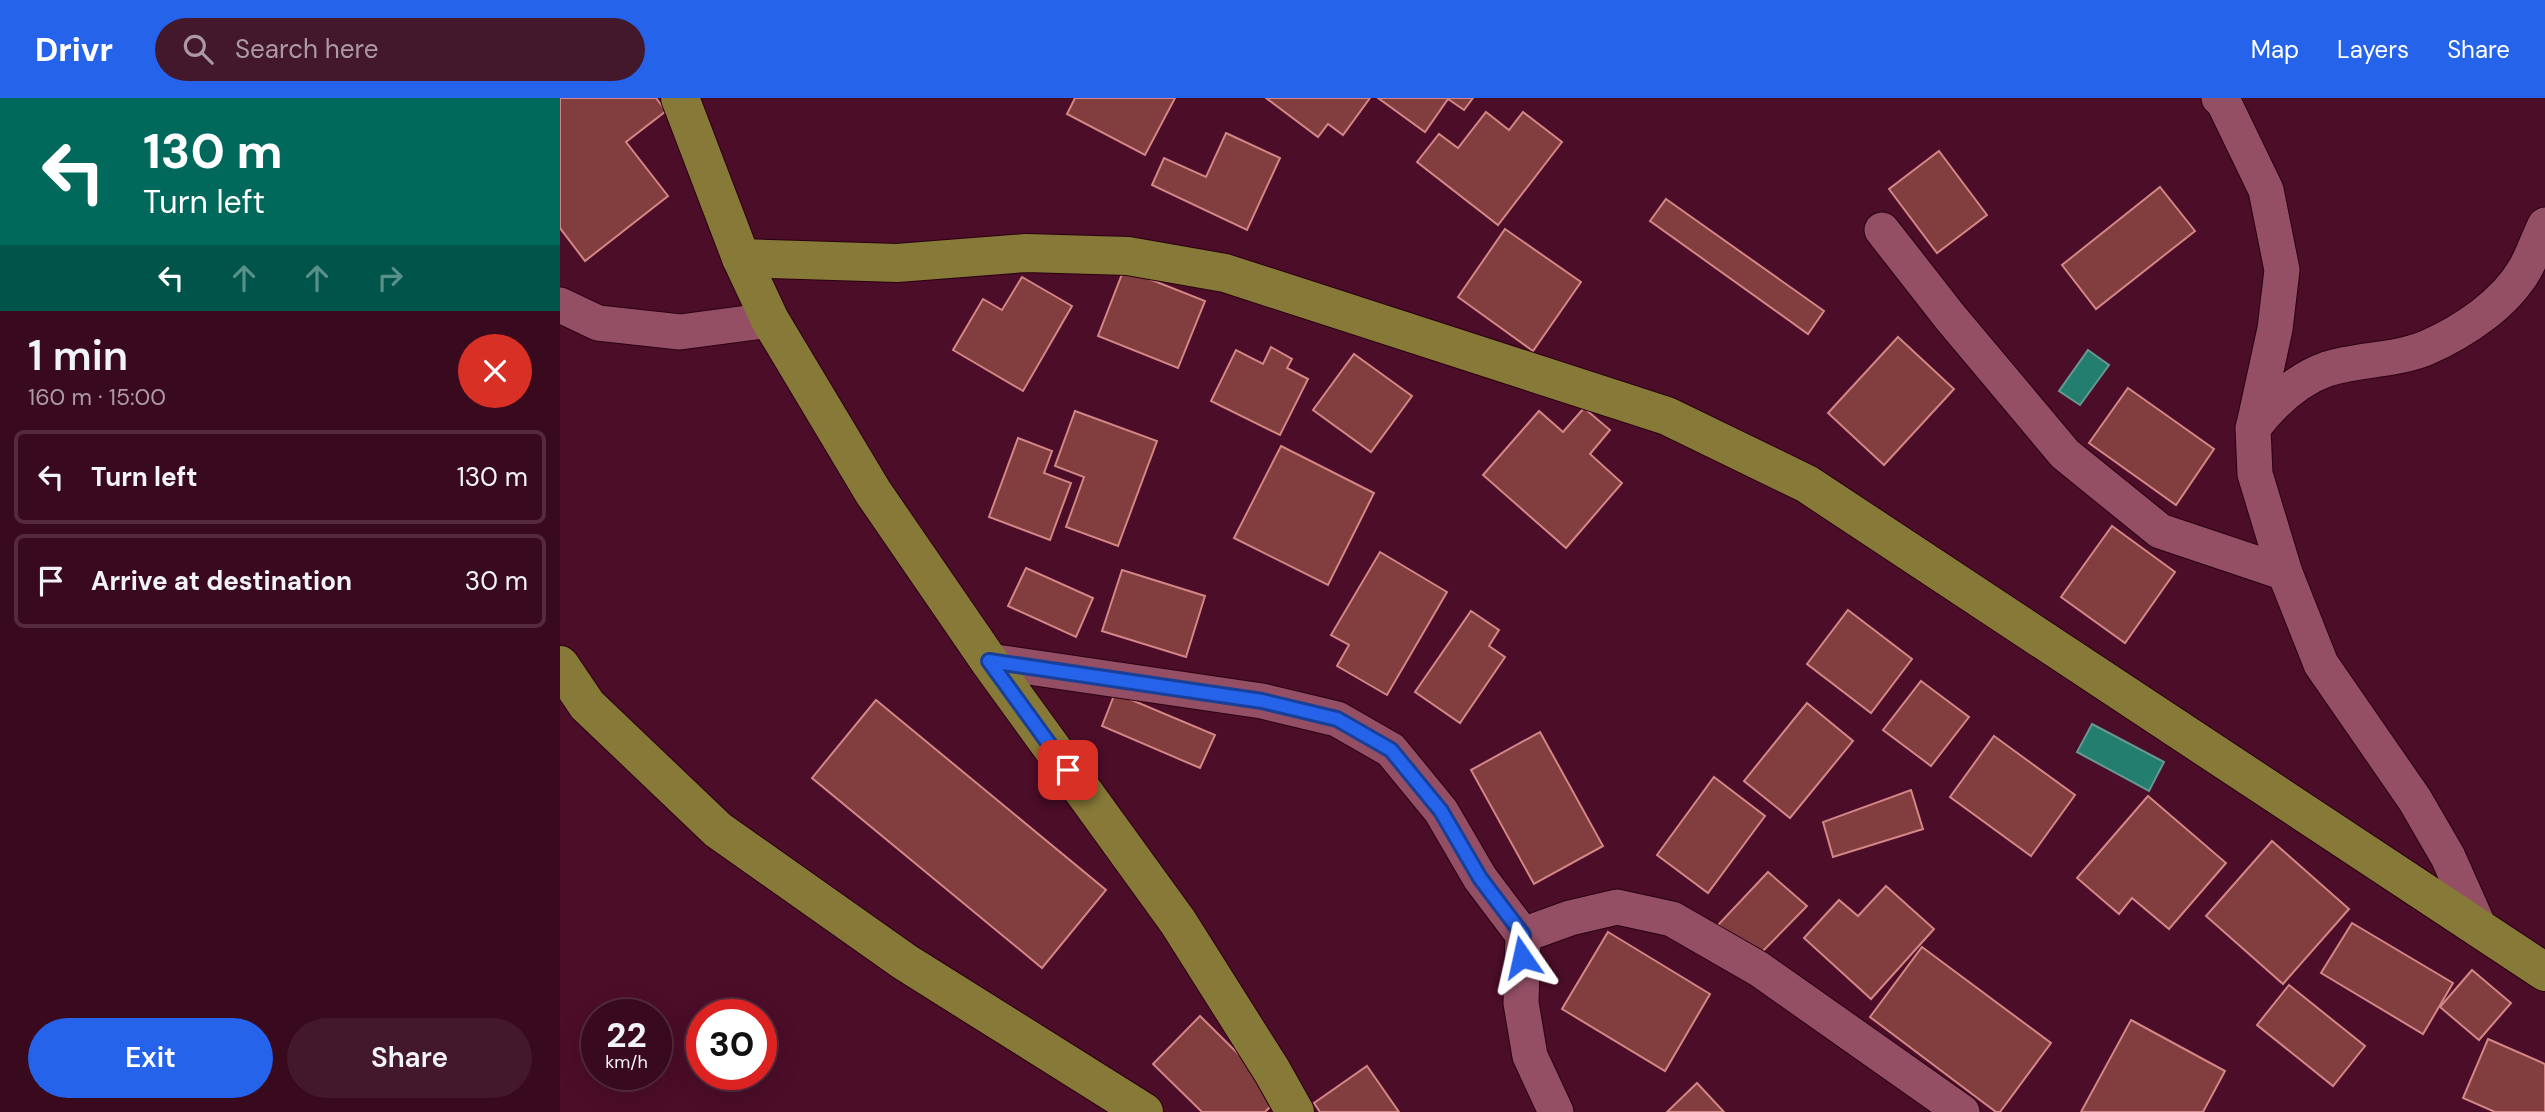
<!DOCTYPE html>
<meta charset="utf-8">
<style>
body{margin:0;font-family:"DM Sans",sans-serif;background:#44182b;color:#f1f3f6;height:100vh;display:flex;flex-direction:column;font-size:26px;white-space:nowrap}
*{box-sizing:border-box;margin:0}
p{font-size:23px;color:#ab9aa4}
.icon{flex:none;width:38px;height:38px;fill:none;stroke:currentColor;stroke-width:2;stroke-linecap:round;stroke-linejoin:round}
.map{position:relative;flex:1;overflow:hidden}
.panel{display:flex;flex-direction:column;background:#390a1e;width:560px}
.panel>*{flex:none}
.guide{background:#00695c;color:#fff;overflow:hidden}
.speed{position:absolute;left:21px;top:901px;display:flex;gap:14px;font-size:35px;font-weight:700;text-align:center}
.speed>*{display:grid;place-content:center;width:91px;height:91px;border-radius:50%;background:#390a1e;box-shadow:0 7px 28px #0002,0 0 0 2px #532b3c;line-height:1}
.speed small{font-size:18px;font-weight:400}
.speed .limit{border:10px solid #d22;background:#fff;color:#111}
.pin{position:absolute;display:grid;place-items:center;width:60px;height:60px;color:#fff;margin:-30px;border-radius:14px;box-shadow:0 4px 10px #0006}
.me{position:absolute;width:77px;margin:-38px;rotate:349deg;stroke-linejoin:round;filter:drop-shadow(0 0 5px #0008)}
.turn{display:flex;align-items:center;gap:24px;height:147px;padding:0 28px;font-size:32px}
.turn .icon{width:91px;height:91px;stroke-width:2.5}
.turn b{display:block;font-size:49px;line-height:60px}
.lanes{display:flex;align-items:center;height:66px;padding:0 28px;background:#0003;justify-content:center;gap:35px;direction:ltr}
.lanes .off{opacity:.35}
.round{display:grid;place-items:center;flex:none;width:74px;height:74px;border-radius:37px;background:#44182b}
.summary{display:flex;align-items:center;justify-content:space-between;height:119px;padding:0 28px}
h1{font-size:42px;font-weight:600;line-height:52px}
.primary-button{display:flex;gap:14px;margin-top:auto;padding:14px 28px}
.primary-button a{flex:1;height:80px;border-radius:42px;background:#2563eb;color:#fff;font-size:28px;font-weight:600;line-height:80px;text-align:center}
.primary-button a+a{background:#44182b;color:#f1f3f6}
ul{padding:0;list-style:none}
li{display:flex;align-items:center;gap:21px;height:94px;margin:0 14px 10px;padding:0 14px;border:4px solid #532b3c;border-radius:10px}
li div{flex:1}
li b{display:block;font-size:26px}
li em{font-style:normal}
header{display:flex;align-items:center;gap:42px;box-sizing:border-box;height:98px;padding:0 35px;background:#2563eb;color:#fff}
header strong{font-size:33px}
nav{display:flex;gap:38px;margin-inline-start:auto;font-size:24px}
.search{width:490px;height:63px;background:#44182b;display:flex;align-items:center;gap:18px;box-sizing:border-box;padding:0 24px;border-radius:38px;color:#ab9aa4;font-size:26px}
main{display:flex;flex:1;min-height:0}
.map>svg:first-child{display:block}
.water{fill:#247e70;stroke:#659891;stroke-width:2}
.building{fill:#823d3f;stroke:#d38685;stroke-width:2}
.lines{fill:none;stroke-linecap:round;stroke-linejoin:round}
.minor-casing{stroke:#2a0011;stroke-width:37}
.major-casing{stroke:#2a0011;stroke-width:40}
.minor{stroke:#944f65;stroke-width:35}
.major{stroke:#877937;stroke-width:38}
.route-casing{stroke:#184099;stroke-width:18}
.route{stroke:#2563eb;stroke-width:12}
</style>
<header>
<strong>Drivr</strong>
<div class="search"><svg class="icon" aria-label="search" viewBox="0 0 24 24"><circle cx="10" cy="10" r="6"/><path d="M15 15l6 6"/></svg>Search here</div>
<nav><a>Map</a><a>Layers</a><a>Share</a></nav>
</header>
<main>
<section class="panel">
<div class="guide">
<div class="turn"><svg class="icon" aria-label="left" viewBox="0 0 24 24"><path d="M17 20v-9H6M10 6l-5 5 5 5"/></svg><div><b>130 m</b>Turn left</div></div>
<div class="lanes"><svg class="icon" aria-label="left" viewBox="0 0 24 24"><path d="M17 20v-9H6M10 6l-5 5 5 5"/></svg><svg class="icon off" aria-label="ahead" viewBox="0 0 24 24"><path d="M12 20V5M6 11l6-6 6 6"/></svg><svg class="icon off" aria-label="ahead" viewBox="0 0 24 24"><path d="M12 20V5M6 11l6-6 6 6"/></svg><svg class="icon off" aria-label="right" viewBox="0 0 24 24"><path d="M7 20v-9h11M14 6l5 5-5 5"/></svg></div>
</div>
<div class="summary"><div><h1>1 min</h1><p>160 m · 15:00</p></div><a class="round" style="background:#d93025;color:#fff"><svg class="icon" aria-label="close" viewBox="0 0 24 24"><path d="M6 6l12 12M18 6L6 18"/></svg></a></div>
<ul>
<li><svg class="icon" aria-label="left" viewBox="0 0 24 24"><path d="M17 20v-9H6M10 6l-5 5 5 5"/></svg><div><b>Turn left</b></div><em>130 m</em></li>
<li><svg class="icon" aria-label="arrive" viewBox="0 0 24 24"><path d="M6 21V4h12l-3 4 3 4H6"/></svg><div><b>Arrive at destination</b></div><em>30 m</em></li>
</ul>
<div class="primary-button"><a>Exit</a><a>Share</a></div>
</section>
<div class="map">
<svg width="1985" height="1014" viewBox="0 0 1985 1014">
<rect width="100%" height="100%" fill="#4c0d28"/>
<g class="water">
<polygon points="1528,252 1549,267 1520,307 1499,293"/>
<polygon points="1532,626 1604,664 1589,693 1517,654"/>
</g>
<g class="building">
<polygon points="0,0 96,0 106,13 66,44 108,98 25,163 0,130"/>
<polygon points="515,0 615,0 585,57 507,16"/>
<polygon points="706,0 810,0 783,37 768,26 758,39"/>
<polygon points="818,0 913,0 904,12 888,1 865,34"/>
<polygon points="926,14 949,32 963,14 1002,44 938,127 857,64 879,36 898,50"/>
<polygon points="666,35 720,60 687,132 592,87 604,60 646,79"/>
<polygon points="1379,53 1427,117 1377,155 1329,91"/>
<polygon points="1600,89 1635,133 1536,211 1502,167"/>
<polygon points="1106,101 1264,213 1248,236 1090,123"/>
<polygon points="945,131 1021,184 973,253 898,199"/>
<polygon points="564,171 645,203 618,270 538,238"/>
<polygon points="462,179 512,208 463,293 393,252 423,201 442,212"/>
<polygon points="1338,239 1394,291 1324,367 1268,315"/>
<polygon points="711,249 732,261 727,270 748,281 720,337 651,303 676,252 703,266"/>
<polygon points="794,256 852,298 811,354 753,312"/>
<polygon points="1568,290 1654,351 1616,407 1529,345"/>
<polygon points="1024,310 1050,332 1030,356 1062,385 1006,450 923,377 979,313 1003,334"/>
<polygon points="515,313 597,343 558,448 506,429 524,379 495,368"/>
<polygon points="458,340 492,353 484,375 511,385 490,442 429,419"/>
<polygon points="721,348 814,395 768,487 674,440"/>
<polygon points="1552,428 1615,474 1565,545 1501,499"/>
<polygon points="820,454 887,494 827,597 777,568 789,547 771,537"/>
<polygon points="466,470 533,500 516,539 448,508"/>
<polygon points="562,472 645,498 626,559 542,533"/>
<polygon points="1288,512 1352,561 1311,615 1247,566"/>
<polygon points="911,513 939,532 929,548 945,559 900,625 855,594"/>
<polygon points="1361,583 1409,619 1371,668 1323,632"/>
<polygon points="555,595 655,637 640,670 542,628"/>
<polygon points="316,602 546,792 482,870 252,680"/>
<polygon points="1247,605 1293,643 1230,720 1184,683"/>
<polygon points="980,634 1043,748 974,786 911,672"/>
<polygon points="1434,638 1515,697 1471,758 1390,699"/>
<polygon points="1154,679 1205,718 1148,795 1097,757"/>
<polygon points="1351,692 1363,731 1273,759 1263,724"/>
<polygon points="1588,698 1666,765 1609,831 1572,800 1559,816 1517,780"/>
<polygon points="1712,743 1789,811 1723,886 1646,818"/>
<polygon points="1208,774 1247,808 1201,855 1158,827"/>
<polygon points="1326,788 1374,831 1311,901 1244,840 1279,802 1298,818"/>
<polygon points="1792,825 1893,885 1863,936 1761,875"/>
<polygon points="1048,834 1150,896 1105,973 1002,911"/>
<polygon points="1362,849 1491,945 1440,1014 1436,1014 1310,919"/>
<polygon points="1912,872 1951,905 1919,942 1880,909"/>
<polygon points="1729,887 1805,948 1773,988 1697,927"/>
<polygon points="640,918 721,998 705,1014 642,1014 593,966"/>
<polygon points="1571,922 1665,973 1643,1014 1521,1014"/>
<polygon points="1928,941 1985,966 1985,1014 1935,1014 1903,1000"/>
<polygon points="807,968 839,1014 760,1014 754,1005"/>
<polygon points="1137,985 1164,1014 1107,1014"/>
</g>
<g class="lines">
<g class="minor-casing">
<g id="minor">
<polyline points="1659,0 1664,5 1706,92 1722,172 1715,231 1694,327"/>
<polyline points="1322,132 1390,219 1505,356 1600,433 1725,475"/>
<polyline points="0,207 38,225 120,234 210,222"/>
<polyline points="429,563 702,603 777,621 831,652 881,713 920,780 963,837 961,905 970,958 996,1014"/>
<path d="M1920 831 1888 759 1855 702 1761 566 1725 475 1695 376 1693 330C1713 304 1736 282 1767 271 1797 261 1834 263 1866 250 1903 234 1945 206 1965 171 1973 157 1978 141 1985 127"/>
<polyline points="963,837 1010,820 1057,809 1112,821 1199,871 1402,1014"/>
</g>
</g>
<g class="major-casing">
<g id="major">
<polyline points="120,0 181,160 210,222 313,394 429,563 618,824 712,973 735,1014"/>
<polyline points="181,160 337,165 466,155 568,158 665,175 1107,318 1247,386 1985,874"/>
<polyline points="0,567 27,607 158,732 345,864 584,1014"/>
</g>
</g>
<use href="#minor" class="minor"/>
<use href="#major" class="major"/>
</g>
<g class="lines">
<g class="route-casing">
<polyline id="route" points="508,672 429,563 702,603 777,621 831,652 881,713 920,780 963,837 962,859"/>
</g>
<use href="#route" class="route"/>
</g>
</svg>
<div class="speed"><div>22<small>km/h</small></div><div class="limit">30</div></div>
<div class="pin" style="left:508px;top:672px;background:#d93025"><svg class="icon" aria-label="arrive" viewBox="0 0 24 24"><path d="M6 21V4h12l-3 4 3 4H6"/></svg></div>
<svg class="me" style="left:962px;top:859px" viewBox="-20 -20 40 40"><path d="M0-17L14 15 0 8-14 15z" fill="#2563eb" stroke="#fff" stroke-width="4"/></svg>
</div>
</main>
